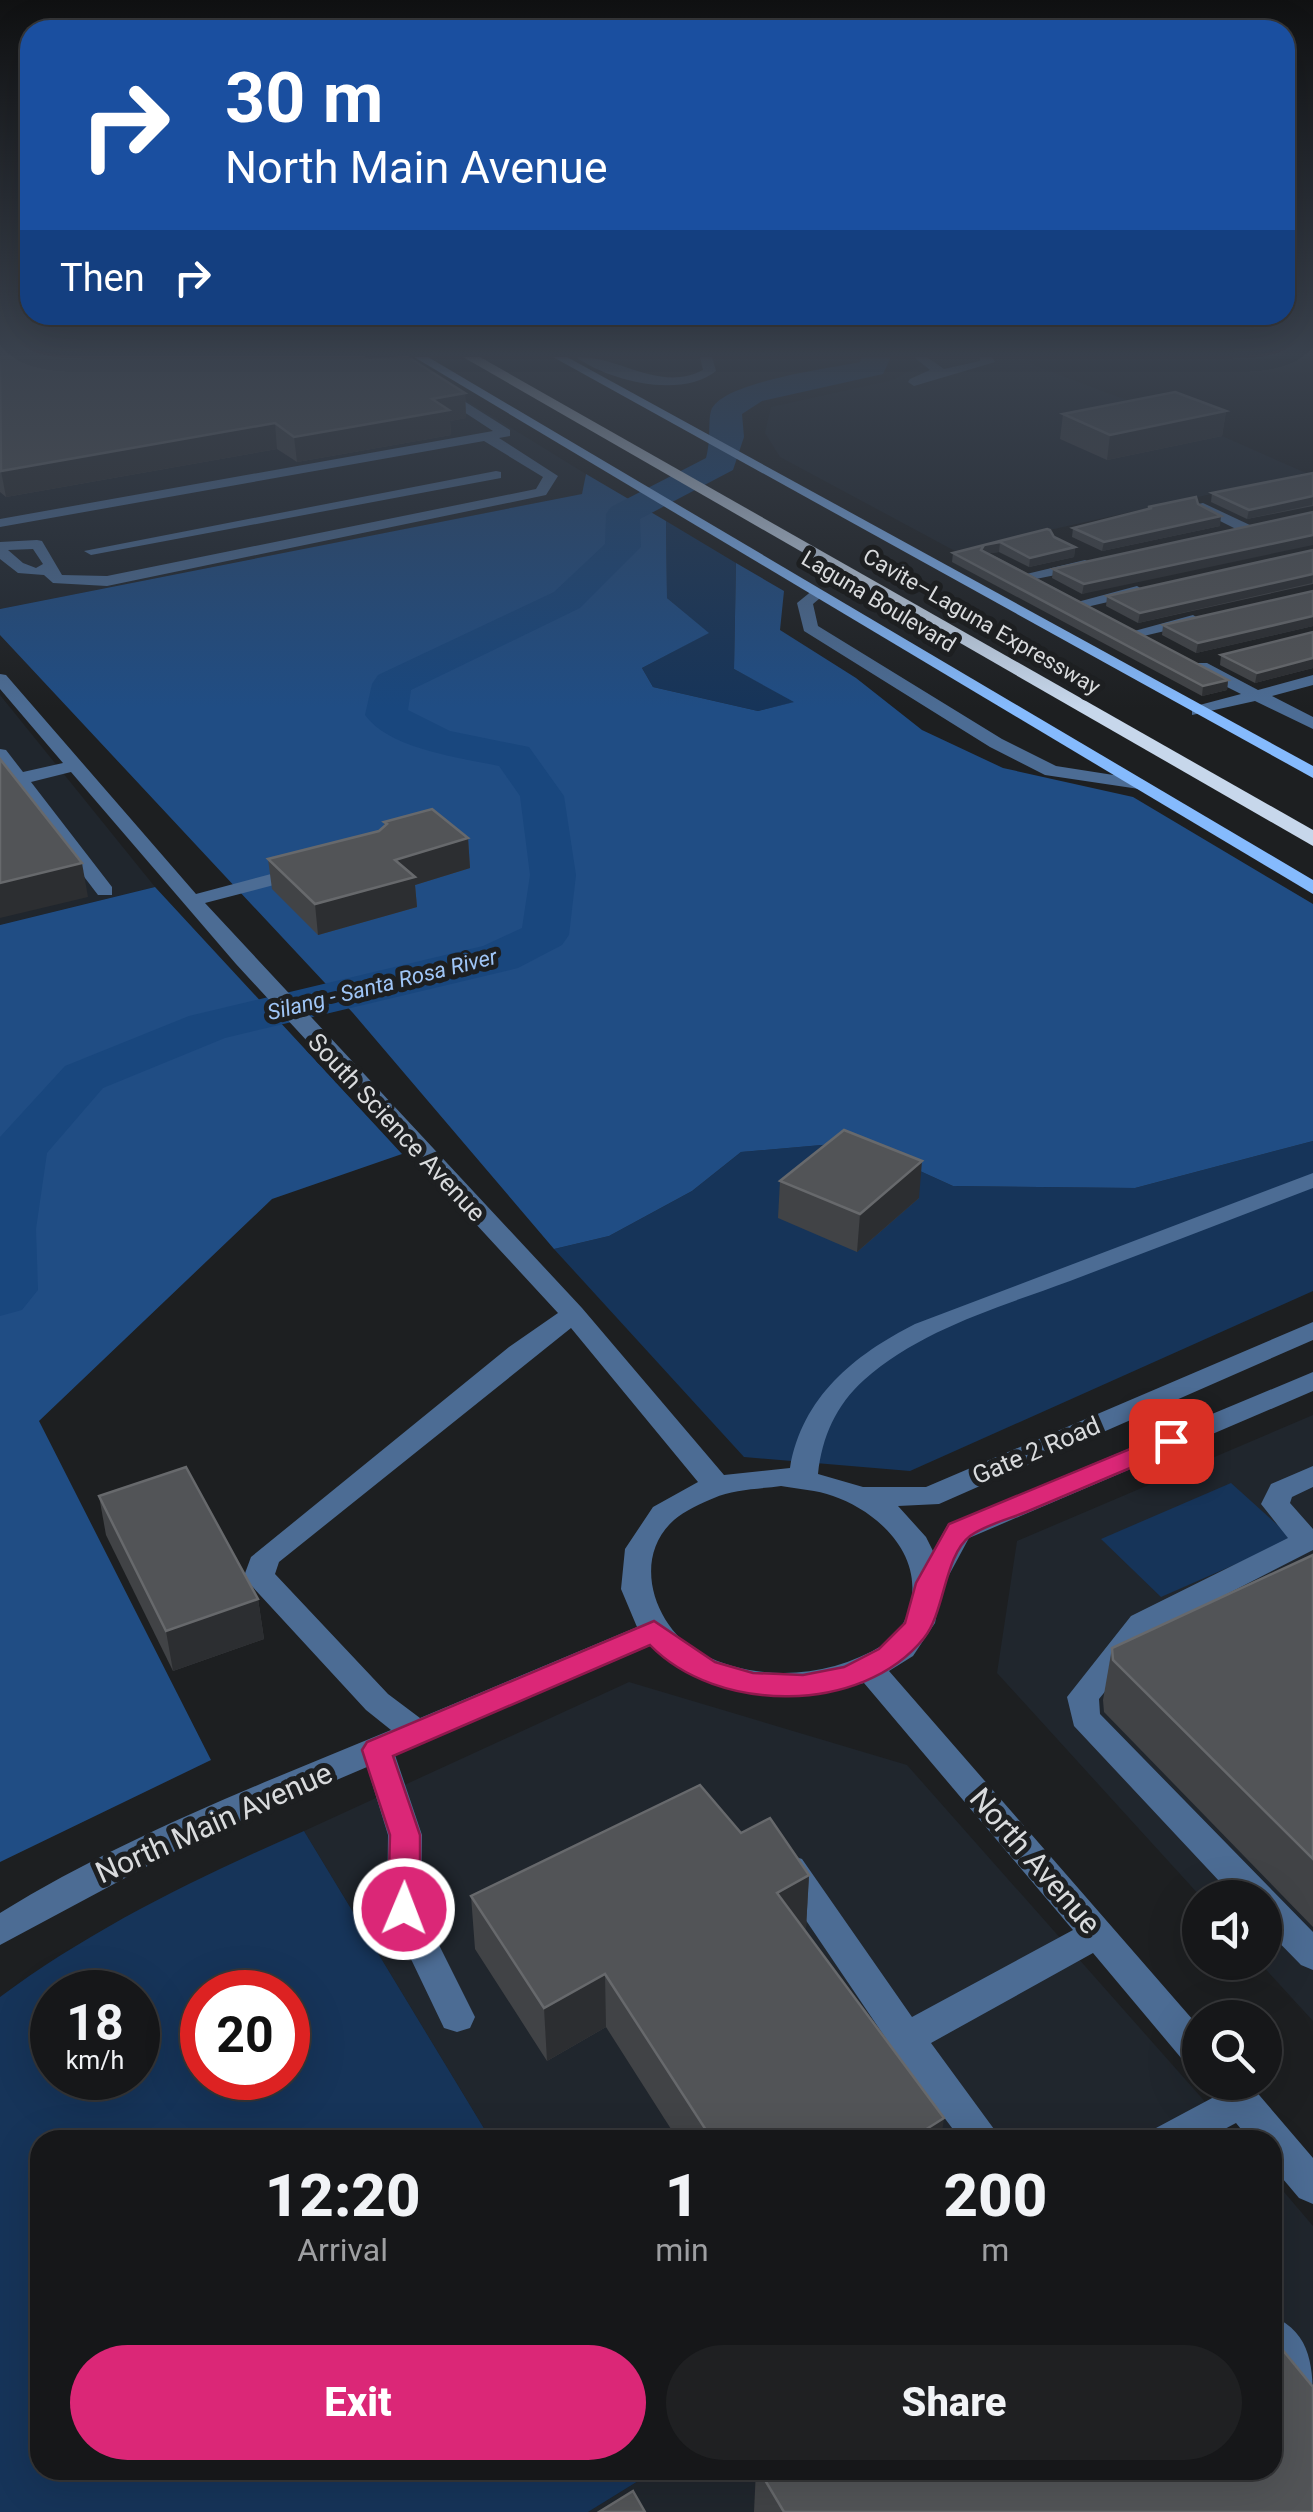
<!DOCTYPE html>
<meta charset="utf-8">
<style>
body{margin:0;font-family:Roboto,sans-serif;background:#1f2022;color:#f1f3f6;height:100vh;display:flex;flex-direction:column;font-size:38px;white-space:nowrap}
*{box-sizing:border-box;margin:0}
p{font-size:32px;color:#9e9fa2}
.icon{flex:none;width:55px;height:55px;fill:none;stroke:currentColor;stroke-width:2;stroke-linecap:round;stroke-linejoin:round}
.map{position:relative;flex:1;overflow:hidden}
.details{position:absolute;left:30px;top:2130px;width:1252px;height:350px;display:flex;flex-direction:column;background:#161719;border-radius:30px;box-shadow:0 10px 40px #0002,0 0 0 2px #353638}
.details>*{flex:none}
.hud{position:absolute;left:20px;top:20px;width:1275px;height:305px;border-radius:30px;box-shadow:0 10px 40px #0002,0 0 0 2px #353638;background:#1a4fa0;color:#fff;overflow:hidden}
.tools{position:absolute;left:1182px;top:1880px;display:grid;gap:20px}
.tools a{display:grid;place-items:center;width:100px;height:100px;border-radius:50%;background:#161719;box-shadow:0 10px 40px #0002,0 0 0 2px #353638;font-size:50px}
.speed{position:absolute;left:30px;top:1970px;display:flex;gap:20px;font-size:50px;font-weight:700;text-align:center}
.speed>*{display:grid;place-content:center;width:130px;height:130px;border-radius:50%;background:#161719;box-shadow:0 10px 40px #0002,0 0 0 2px #353638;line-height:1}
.speed small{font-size:25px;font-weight:400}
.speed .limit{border:15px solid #d22;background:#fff;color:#111}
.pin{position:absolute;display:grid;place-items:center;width:85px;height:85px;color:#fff;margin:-42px;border-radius:20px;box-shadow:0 5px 15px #0006}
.me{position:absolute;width:110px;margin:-55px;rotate:1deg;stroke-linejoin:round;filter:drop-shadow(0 0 8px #0008)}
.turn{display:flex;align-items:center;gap:35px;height:210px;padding:0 40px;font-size:45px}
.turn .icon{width:130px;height:130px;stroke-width:2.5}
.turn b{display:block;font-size:70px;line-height:85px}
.then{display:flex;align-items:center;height:95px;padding:0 40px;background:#0003;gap:20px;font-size:38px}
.eta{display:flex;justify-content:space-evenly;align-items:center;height:170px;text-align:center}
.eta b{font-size:60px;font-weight:800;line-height:70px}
.action{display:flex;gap:20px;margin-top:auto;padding:20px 40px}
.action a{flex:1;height:115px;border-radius:60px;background:#db2777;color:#fff;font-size:40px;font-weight:800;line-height:115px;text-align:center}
.action a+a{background:#1f2022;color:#f1f3f6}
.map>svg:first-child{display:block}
.built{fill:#20262d}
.green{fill:#163459;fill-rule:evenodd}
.forest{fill:#204d84}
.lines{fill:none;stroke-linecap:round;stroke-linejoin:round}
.river{fill:#19477e;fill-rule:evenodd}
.minor{fill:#4c6c94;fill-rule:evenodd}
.major{fill:#85bafd;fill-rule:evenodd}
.highway{fill:#c7d7eb;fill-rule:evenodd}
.wall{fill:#414346}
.shaded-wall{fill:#2c2e31}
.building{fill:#525457;stroke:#67696c;stroke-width:2.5}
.route{fill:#db2777;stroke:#8e194d;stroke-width:2.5}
.labels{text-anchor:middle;stroke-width:10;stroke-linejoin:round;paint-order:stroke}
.far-street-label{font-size:22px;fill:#d9dbdd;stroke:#1d1f21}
.far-water-label{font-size:22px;font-style:italic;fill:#9fc5f6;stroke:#1d1f21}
.street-label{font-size:25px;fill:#d9dbdd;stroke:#1d1f21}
.near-street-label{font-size:30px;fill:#d9dbdd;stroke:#1d1f21}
</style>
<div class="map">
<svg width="1313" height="2512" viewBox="0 0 1313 2512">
<rect width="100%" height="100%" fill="#1d1f21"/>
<g class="built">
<polygon points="0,357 396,357 586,474 583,494 0,609"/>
<polygon points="910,357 1023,357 1036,366 1222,436 1306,473 955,551 780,457 765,433 771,407 893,380 922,364"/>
<polygon points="0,695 155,887 0,925"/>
<polygon points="1313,1415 1313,2021 1260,1963 1265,1962 1265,1898 1201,1897 997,1673 1017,1541"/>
<polygon points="629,1682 907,1765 1239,2140 491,2140 304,1831"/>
<polygon points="1273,2179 1313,2226 1313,2512 588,2512 656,2470 1272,2470"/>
</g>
<g class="green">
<polygon points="666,521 736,563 734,669 796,702 758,711 653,687 642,668 708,633 667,598"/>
<polygon points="1313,1141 1313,1291 910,1471 744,1457 554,1249 609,1236 692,1191 741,1152 856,1142 953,1186 1135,1188"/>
<polygon points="1231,1483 1293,1539 1161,1597 1101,1539"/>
<path d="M304 1831 491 2140H40V2470H656L588 2512H0V1997C93 1928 198 1877 304 1831ZM52 1992H138V2078H52ZM202 1992H288V2078H202Z"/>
</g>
<g class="forest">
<polygon points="586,474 666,521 667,598 709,633 642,668 653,687 758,711 794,702 734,669 736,563 784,591 780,630 856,678 922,730 1003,768 1133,797 1313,904 1313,1141 1135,1188 953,1186 856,1142 741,1152 692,1191 609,1236 554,1249 353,1013 0,635 0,609 582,494"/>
<polygon points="155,887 402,1154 272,1199 39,1421 211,1760 0,1862 0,925"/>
</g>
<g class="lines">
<path class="river" d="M862 357H891L883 374 762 401 742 414 744 437 733 470 640 519 641 547 580 608 411 690 408 710 450 731 529 747 564 796 576 875 569 935 562 945 518 968 225 1038 103 1088 47 1153 36 1229 38 1290 22 1310 0 1316V1137L65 1066 189 1016 483 946 522 928 530 875 520 796 499 766C461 758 389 749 365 715L372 684 378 675 554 592 605 544 606 514 611 507 706 458C711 441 708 420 711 411 720 382 832 368 860 362Z"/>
<g class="minor">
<path d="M380 357H394L510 430V436L499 438 558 476 546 495 107 586 53 583 44 575 18 573 0 559V542L37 540 42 541 62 575 107 576 536 489 543 477 484 441 0 527V519L493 431ZM33 549 43 564 36 568 23 563 8 550Z"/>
<path d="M576 357C619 355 659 393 703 370L700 357H712L716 371C681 399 609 381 576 357Z"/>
<polygon points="914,357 927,357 944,369 980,361 980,357 992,357 995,362 914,386 908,382 910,379 930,370"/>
<polygon points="496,471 501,472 501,478 91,555 84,551"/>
<polygon points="1203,503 1252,526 1254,529 1242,532 1198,510 1198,504"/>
<polygon points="1085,560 1090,562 1090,568 1026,581 1018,576"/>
<polygon points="1137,586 1145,591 1142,594 1078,609 1070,604"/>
<polygon points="813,590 826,593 813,604 818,626 1002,739 1056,766 1139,779 1148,784 1139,789 1045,775 990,747 804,631 797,603"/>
<polygon points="1193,615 1201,620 1199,623 1135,638 1127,633"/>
<polygon points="1195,663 1207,663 1258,690 1313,675 1313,685 1272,696 1313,717 1313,729 1255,701 1192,715 1192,707 1241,694 1195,671"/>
<path d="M0 674 6 675 196 894 301 866 308 868V876L205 903 582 1308 724 1475 790 1468C802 1397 854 1355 915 1324L1313 1173V1188C1232 1219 1151 1250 1070 1281 1000 1307 921 1329 864 1380 836 1405 822 1437 818 1474L863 1487H926L1313 1322V1340L939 1504 898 1506 926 1537 933 1551 948 1524 1313 1372V1391L969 1538 942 1588 935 1623 913 1656 889 1671 1200 2028V2070L1187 2065 1093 1953 931 2043 1002 2140H961L893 2049 778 1879 773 1869 778 1859 790 1855 802 1859 912 2017 1073 1930 864 1683C786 1702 714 1704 652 1645L395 1755 422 1835 421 1909 475 2017 470 2028 457 2032 444 2028 387 1909 388 1835 367 1767 198 1839 0 1945V1913C123 1837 258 1785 391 1730L366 1710 249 1583 244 1576 251 1557 509 1347 558 1313 236 964 71 772 31 782 112 887V895H98L14 785 0 788V778L7 776 0 766V749L6 750 23 772 63 763 0 689ZM571 1328 698 1482 653 1507 625 1549 621 1589 637 1627 420 1718 388 1694 275 1574 279 1562ZM781 1486C798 1489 817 1490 833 1496 874 1510 917 1548 912 1595 909 1615 901 1634 883 1645 829 1678 759 1683 702 1654 655 1630 630 1559 674 1520 684 1511 702 1503 714 1498 733 1489 760 1489 781 1486Z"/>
<polygon points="1313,1466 1313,1487 1292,1497 1290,1503 1313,1529 1313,1550 1153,1632 1099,1699 1100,1714 1313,1932 1313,1970 1301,1965 1265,1928 1265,1898 1235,1898 1074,1726 1067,1697 1131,1616 1288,1538 1261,1504 1271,1484"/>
<polygon points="1206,2082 1247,2082 1254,2089 1313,2158 1313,2204 1299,2198 1272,2166 1272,2140 1250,2140 1236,2123 1204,2140 1150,2140 1156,2128 1214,2097"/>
<path d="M1272 2316C1313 2333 1313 2370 1313 2409 1269 2391 1272 2355 1272 2316Z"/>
</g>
<g class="major">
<polygon points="414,357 428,357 1313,880 1313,894"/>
<polygon points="553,357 567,357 1313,766 1313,778"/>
</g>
<polygon class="highway" points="463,357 480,357 1313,830 1313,846"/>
</g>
<g class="wall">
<polygon points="0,357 369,360 465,393 466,418 450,421 451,435 297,462 277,449 6,497 0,492"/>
<polygon points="1226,411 1222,436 1107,460 1060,439 1063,414"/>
<polygon points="1313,473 1313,506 1247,519 1211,502 1212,493"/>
<polygon points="1198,504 1220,526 1102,551 1072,537 1073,528 1148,509 1148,507"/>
<polygon points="1313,512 1082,594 1052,578 1053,569"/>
<polygon points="1047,529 1054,537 1075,547 1074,557 1029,567 999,552 989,553 1228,680 1227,690 1202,696 952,562 953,553"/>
<polygon points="1313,550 1313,584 1138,623 1106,606 1107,596"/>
<polygon points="1313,591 1313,626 1196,653 1162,635 1163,625"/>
<polygon points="1313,632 1313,668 1255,683 1220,665 1221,655"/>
<polygon points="384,822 468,838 470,868 415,885 417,907 318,935 272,889 268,859 379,831 384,826"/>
<polygon points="780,1181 919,1198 857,1252 778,1218"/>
<polygon points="99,1496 258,1599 264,1639 173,1671 106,1535"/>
<polygon points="1313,1555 1313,1927 1104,1712 1103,1700 1112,1648"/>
<polygon points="741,1833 809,1875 806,1928 804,1929 941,2140 678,2140 606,2027 547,2061 475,1949 471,1896"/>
<polygon points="756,2470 1272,2470 1313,2512 754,2512"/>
</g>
<g class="shaded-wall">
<polygon points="465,393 466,418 450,421 451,435 297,462 294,437 432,399"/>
<polygon points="1226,411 1222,436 1107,460 1110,435"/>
<polygon points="275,423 277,449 6,497 1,471"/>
<polygon points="1313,496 1312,505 1247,519 1249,510"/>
<polygon points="1221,516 1220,526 1102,551 1104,542"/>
<polygon points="1313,535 1313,545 1082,594 1084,584"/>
<polygon points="1000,542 999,552 983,554 981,550 984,545"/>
<polygon points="1075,547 1074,557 1029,567 1030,558"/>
<polygon points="1313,574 1312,583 1138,623 1140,613"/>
<polygon points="1313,616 1313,626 1196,653 1198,643"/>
<polygon points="1313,658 1313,668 1255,683 1257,673"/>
<polygon points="1228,680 1227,690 1202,696 1203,686"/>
<polygon points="468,838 470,868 415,885 417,907 318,935 315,904 395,860"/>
<polygon points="82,863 88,897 0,918 0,883"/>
<polygon points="922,1161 919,1198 857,1252 860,1214"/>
<polygon points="258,1599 264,1639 173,1671 166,1631"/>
<polygon points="809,1875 806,1928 774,1946 777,1893"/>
<polygon points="605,1974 606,2027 547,2061 544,2008"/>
<polygon points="944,2118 941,2140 909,2140"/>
</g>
<g class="building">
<polygon points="0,357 363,357 369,360 408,357 465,393 432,399 449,410 294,437 275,423 1,471"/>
<polygon points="1175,392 1226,411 1110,435 1063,414"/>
<polygon points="1313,473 1313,496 1249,510 1212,493"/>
<polygon points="1196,497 1198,504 1221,516 1104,542 1073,528 1152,508 1148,507"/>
<polygon points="1313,512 1313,535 1084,584 1053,569"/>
<polygon points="1047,529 1050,530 1054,537 1075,547 1030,558 1000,542 984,545 981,550 1228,680 1203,686 953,553"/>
<polygon points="1313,550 1313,574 1140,613 1107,596"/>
<polygon points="1313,591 1313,616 1198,643 1163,625"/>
<polygon points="1313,632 1313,658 1257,673 1221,655"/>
<polygon points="0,759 82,863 0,883"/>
<polygon points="432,809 468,838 395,860 415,877 315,904 268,859 379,831 387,824 384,822"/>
<polygon points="844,1130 922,1161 860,1214 780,1181"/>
<polygon points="186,1467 258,1599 166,1631 99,1496"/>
<polygon points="1313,1555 1313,1859 1113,1660 1112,1648"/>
<polygon points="700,1785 741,1833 770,1818 809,1875 777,1893 944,2118 909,2140 686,2140 706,2130 605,1974 544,2008 471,1896"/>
<polygon points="1272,2337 1313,2387 1313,2512 784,2512 759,2470 1272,2470"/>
<polygon points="633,2491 645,2512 599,2512"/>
</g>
<linearGradient id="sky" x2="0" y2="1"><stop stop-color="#101112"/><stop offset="0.5" stop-color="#3a424e"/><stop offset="1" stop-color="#3a424e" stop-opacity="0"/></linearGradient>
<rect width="1313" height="708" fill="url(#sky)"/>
<path class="route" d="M1171 1432 1180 1435 1184 1441 1180 1447C1129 1468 1078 1490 1026 1512 1009 1519 985 1525 970 1536 944 1556 945 1612 924 1638 862 1715 717 1714 650 1645L393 1756 420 1835V1909L415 1918 404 1922 393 1918 388 1909 390 1835 362 1750 367 1742 654 1621 715 1662 753 1673 803 1675 844 1667 879 1649 905 1623 916 1583 949 1524Z"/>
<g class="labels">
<g class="far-street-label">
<text transform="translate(879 601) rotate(31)" y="8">Laguna Boulevard</text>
<text transform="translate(982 621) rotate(30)" y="8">Cavite–Laguna Expressway</text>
</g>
<g class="far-water-label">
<text transform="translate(382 984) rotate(-14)" y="8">Silang - Santa Rosa River</text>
</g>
<g class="street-label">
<text transform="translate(397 1127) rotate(47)" y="9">South Science Avenue</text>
<text transform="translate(1036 1450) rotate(-23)" y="9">Gate 2 Road</text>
</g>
<g class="near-street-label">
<text transform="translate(214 1823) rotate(-24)" y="10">North Main Avenue</text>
<text transform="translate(1035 1861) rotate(49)" y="10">North Avenue</text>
</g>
</g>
</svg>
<div class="tools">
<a><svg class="icon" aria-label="sound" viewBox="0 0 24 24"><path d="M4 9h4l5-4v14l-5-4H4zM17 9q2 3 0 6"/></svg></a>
<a><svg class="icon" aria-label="search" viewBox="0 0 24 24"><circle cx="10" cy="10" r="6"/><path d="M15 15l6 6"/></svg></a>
</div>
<div class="speed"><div>18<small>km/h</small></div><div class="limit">20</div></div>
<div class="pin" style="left:1171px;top:1441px;background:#d93025"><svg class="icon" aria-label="arrive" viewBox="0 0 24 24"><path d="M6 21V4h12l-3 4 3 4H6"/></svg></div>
<svg class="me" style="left:404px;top:1909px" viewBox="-20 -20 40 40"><circle r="17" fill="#db2777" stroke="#fff" stroke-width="3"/><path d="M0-11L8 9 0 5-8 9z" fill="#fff"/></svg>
<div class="hud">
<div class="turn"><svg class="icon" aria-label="right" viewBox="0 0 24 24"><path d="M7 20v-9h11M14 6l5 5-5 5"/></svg><div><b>30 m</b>North Main Avenue</div></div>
<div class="then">Then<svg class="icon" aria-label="right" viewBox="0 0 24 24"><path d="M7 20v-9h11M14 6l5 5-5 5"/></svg></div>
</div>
<section class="details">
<div class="eta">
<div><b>12:20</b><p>Arrival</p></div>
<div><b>1</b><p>min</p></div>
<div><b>200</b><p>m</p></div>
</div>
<div class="action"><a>Exit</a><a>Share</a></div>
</section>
</div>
